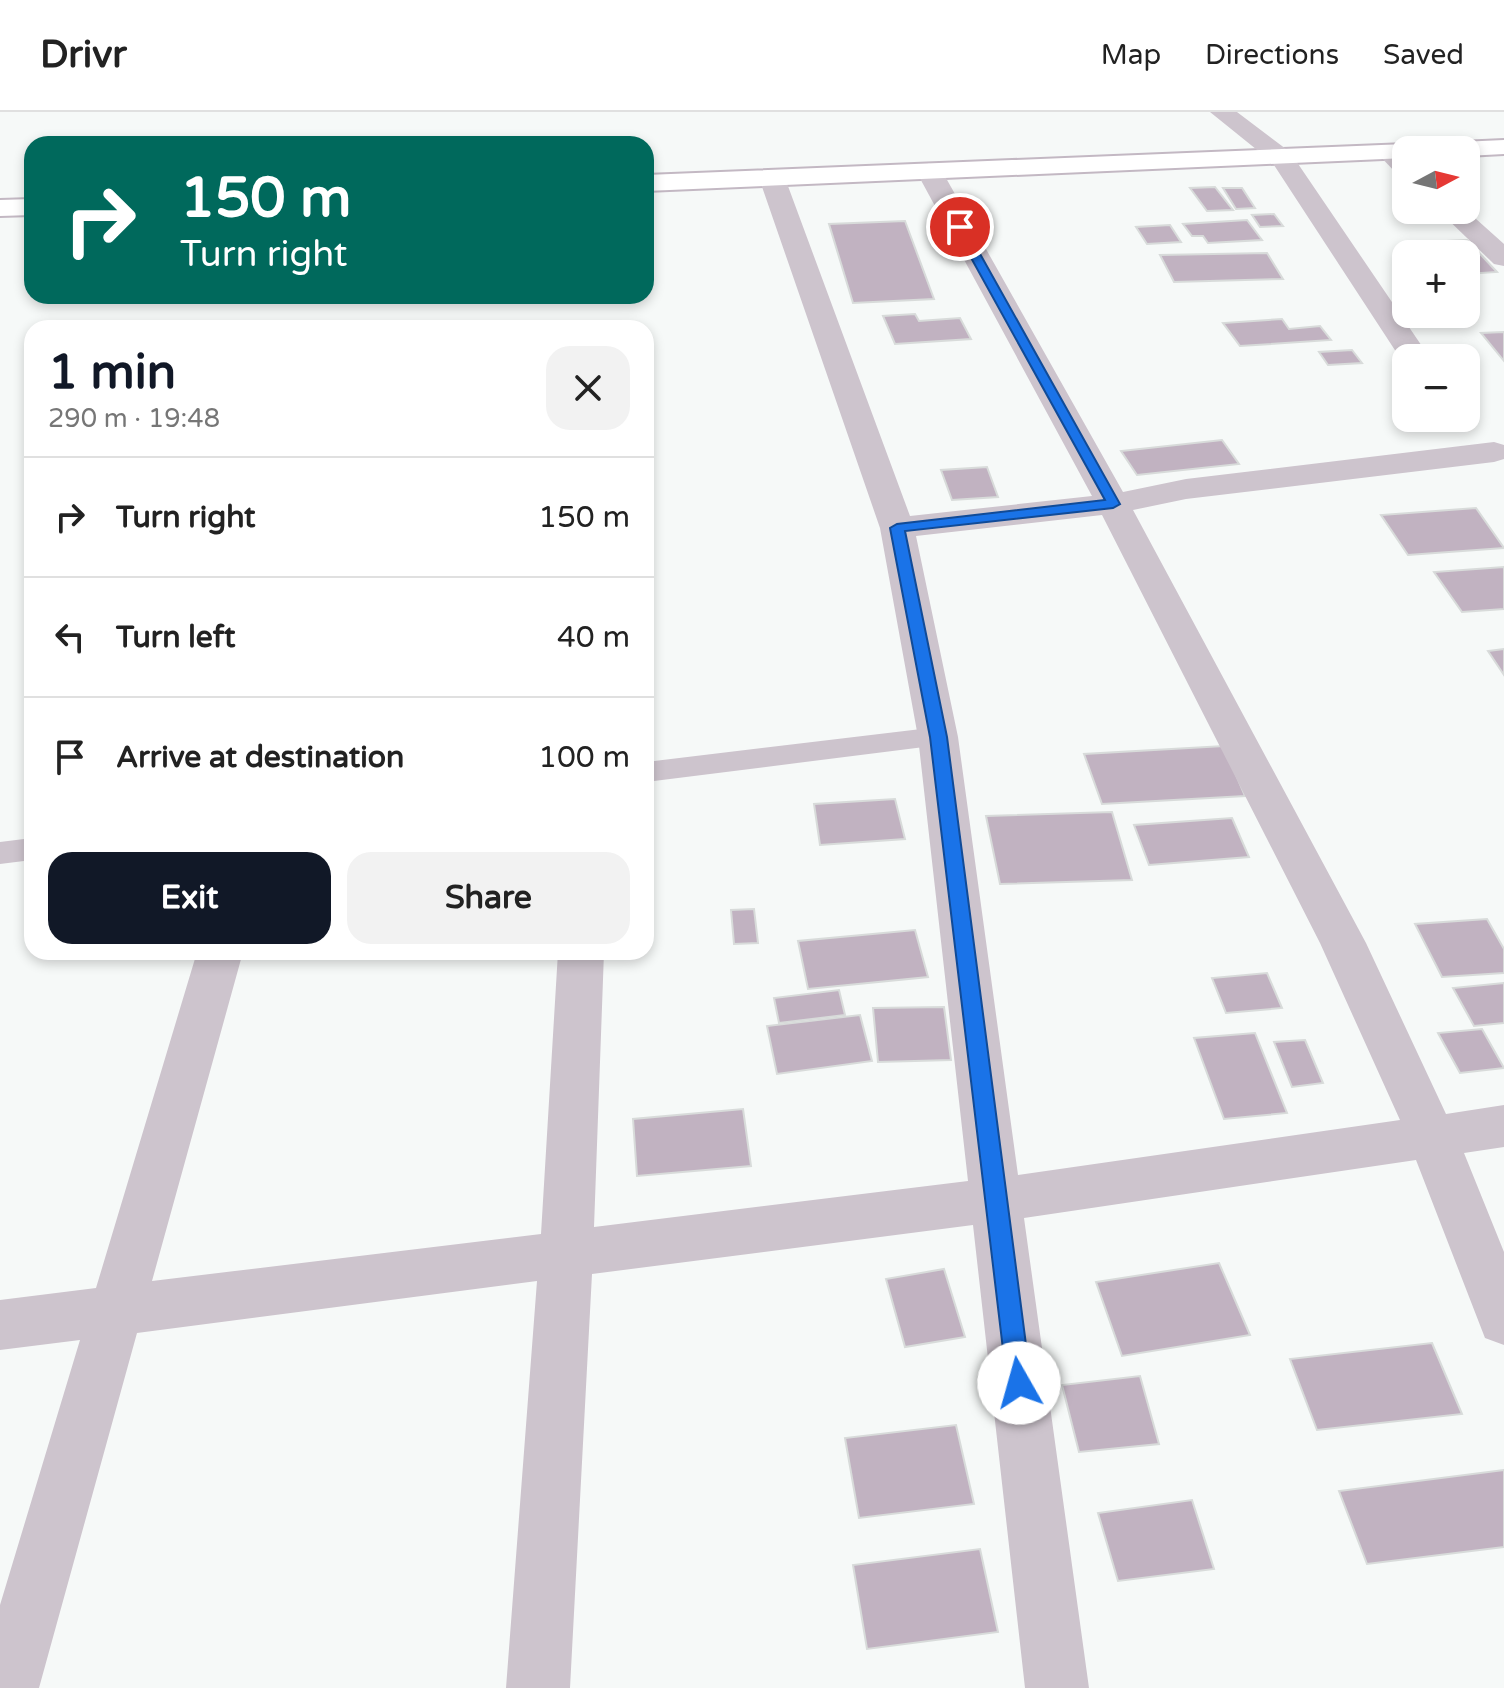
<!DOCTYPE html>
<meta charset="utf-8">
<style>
body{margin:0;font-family:"Varela Round",sans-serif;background:#f2f2f2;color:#222;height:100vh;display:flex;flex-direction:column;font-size:30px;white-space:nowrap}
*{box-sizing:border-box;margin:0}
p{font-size:26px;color:#767676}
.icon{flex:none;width:44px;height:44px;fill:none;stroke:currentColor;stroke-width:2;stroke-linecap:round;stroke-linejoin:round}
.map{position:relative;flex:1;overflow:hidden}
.sheet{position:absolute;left:24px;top:208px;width:630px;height:640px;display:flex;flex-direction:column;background:#fff;border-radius:24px;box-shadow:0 4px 12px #0003}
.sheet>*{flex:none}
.banner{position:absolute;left:24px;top:24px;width:630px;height:168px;border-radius:24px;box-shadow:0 4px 12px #0003;background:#00695c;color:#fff;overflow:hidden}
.needle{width:52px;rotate:83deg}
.tools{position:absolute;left:1392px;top:24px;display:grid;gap:16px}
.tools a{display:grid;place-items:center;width:88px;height:88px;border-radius:16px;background:#fff;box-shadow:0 4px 12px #0003;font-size:40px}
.pin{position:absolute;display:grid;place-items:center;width:68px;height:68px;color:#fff;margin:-34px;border:4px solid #fff;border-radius:50%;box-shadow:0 2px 8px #0007}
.me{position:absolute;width:88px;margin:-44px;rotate:353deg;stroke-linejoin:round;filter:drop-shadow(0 0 6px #0008)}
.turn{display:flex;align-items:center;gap:28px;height:168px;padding:0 24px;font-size:36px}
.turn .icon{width:104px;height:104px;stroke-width:2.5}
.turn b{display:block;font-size:56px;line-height:68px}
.round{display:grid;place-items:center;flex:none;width:84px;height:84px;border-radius:24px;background:#f2f2f2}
.overview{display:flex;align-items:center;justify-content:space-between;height:136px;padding:0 24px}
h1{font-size:48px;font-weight:800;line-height:60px;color:#111827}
.primary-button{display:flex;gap:16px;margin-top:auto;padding:16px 24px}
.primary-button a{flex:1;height:92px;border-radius:24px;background:#111827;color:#fff;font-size:32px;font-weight:800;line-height:92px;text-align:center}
.primary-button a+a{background:#f2f2f2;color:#222}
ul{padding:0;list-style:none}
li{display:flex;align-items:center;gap:24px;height:120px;padding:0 24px;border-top:2px solid #e0e0e0}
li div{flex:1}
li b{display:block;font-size:30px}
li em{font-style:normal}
header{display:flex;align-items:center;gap:48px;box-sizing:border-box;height:112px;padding:0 40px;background:#fff;border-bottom:2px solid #e0e0e0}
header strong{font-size:38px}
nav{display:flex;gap:44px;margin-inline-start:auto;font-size:28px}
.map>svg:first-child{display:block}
.building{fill:#c1b2c1;stroke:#d8dbda;stroke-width:2}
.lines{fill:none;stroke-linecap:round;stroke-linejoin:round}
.secondary-casing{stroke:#c3b8c3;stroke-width:4}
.lane{fill:#cdc4cd;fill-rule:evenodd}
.street{fill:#cdc4cd;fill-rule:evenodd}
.secondary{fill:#fff;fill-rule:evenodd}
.route{fill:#1a73e8;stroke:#114b97;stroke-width:2}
</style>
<header>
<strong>Drivr</strong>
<nav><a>Map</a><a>Directions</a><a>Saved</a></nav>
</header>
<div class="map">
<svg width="1504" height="1576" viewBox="0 0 1504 1576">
<rect width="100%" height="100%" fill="#f6f9f8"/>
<g class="building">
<polygon points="1215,75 1233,98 1207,99 1190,76"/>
<polygon points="1223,76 1242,76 1255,96 1236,97"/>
<polygon points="1274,102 1283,114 1260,115 1252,103"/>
<polygon points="1247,108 1262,128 1208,131 1203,124 1192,124 1183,112"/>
<polygon points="905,109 934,187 853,191 829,112"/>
<polygon points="1170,113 1181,130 1147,132 1136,115"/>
<polygon points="1467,128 1497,160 1466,162 1466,142 1416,142 1406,131"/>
<polygon points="1267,141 1283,167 1174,170 1160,143"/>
<polygon points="915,202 919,209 960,206 971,227 895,232 883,204"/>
<polygon points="1282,207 1289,217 1320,214 1331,228 1240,234 1223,211"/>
<polygon points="1504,220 1504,249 1481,221"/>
<polygon points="1352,238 1362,251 1328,253 1319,240"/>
<polygon points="1222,328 1239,352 1137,363 1121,339"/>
<polygon points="987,355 998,385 952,388 941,358"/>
<polygon points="1476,396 1504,436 1408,443 1381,403"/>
<polygon points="1504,455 1504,497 1462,500 1434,460"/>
<polygon points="1504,537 1504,563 1488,539"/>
<polygon points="1224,634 1245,684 1102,692 1084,642"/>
<polygon points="895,687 905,727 820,733 814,692"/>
<polygon points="1112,700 1132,768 1000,772 986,704"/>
<polygon points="1232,706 1249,745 1149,753 1134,713"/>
<polygon points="754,797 758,831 734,832 731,798"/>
<polygon points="1487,807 1504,837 1504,861 1442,865 1415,812"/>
<polygon points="915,818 928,865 808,877 798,829"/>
<polygon points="1267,861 1282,896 1226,901 1212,866"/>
<polygon points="1504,871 1504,911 1474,914 1453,876"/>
<polygon points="839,878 845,903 779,911 774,886"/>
<polygon points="944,895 951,948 878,950 873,896"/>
<polygon points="860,903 872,949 777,962 767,914"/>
<polygon points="1482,917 1504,956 1460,961 1438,921"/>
<polygon points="1255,921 1287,1001 1224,1007 1194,926"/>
<polygon points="1305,928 1323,971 1292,975 1274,930"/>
<polygon points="743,997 751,1054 637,1064 633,1007"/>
<polygon points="1219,1151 1250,1223 1122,1244 1096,1170"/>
<polygon points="944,1157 965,1225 905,1235 886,1167"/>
<polygon points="1432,1231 1462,1302 1317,1318 1290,1247"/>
<polygon points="1140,1264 1159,1332 1079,1340 1062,1273"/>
<polygon points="956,1313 974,1392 859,1406 845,1326"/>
<polygon points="1504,1358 1504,1435 1367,1452 1339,1379"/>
<polygon points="1192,1388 1214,1457 1118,1469 1098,1401"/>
<polygon points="980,1437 998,1520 867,1537 853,1453"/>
</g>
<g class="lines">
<g class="secondary-casing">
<g id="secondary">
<polygon points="1504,28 1504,42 1466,44 1466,38 1426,38 1438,31"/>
<polygon points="1406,32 1418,38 1406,38 1406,46 646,79 646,63"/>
<polygon points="32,87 32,103 0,104 0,88"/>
</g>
</g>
<g class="lane">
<polygon points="938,615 948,618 952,625 948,632 646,670 646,650"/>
<polygon points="32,726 32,748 0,752 0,730"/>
</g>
<g class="street">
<polygon points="1210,0 1237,0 1290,40 1430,246 1406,246 1404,252 1272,50"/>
<polygon points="1388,33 1406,43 1406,65 1397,62 1376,40"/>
<path d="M929 51 942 59 1123 380 1186 367 1494 330 1504 333V347L1494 350 1186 387 1133 398 1366 831 1446 1002 1504 993V1035L1464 1041 1504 1140V1233L1485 1226 1416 1048 1024 1106 1089 1576H1025L973 1113 592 1162 570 1576H506L537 1169 137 1221 39 1576H0V1493L80 1228 0 1238V1188L96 1176 197 840H243L152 1169 541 1122 558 840H604L594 1115 968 1069 918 625 880 416 759 66 772 58 785 66 910 404 1092 384 916 59ZM1102 403 1320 831 1400 1008 1018 1063 958 625 916 424Z"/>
<polygon points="1438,98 1466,98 1504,132 1504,154 1494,152"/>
</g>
<use href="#secondary" class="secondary"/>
</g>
<polygon class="route" points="960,111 965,115 1120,392 1113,396 905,419 947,625 1031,1271 1027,1279 1019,1282 1011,1279 1007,1271 930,625 890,416 897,412 1105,388 954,115"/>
</svg>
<div class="tools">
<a><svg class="needle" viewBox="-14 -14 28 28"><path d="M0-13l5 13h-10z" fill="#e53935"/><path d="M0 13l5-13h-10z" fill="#767676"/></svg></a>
<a>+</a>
<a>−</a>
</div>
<div class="pin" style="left:960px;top:115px;background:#d93025"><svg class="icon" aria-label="arrive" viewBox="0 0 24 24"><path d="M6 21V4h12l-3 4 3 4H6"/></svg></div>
<svg class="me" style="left:1019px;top:1271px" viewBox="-20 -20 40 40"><circle r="19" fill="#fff"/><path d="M0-13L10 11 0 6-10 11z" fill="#1a73e8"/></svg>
<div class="banner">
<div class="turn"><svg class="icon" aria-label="right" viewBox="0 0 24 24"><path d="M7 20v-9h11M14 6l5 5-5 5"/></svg><div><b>150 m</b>Turn right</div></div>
</div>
<section class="sheet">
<div class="overview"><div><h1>1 min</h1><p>290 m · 19:48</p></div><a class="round"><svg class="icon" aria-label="close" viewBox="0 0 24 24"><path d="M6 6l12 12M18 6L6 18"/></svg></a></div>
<ul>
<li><svg class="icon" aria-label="right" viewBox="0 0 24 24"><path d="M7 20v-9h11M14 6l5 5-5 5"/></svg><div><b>Turn right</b></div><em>150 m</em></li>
<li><svg class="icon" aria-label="left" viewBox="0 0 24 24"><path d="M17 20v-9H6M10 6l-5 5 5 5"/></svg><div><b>Turn left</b></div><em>40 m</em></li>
<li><svg class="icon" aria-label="arrive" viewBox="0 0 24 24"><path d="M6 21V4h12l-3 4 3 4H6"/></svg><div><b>Arrive at destination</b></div><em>100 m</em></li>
</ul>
<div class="primary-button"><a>Exit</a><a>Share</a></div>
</section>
</div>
